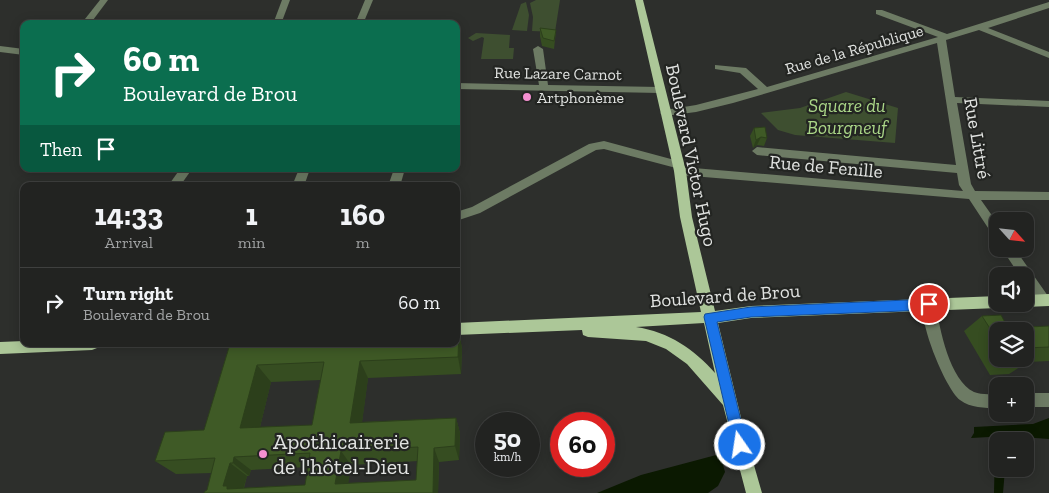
<!DOCTYPE html>
<meta charset="utf-8">
<style>
body{margin:0;font-family:"Zilla Slab",serif;background:#2e2f2e;color:#f1f3f6;height:100vh;display:flex;flex-direction:column;font-size:19px;white-space:nowrap}
*{box-sizing:border-box;margin:0}
p{font-size:16px;color:#a2a4a5}
.icon{flex:none;width:28px;height:28px;fill:none;stroke:currentColor;stroke-width:2;stroke-linecap:round;stroke-linejoin:round}
.map{position:relative;flex:1;overflow:hidden}
.panel{position:absolute;left:20px;top:182px;width:440px;height:165px;display:flex;flex-direction:column;background:#222321;border-radius:10px;box-shadow:0 2px 12px #0003,0 0 0 1px #3f403f}
.panel>*{flex:none}
.banner{position:absolute;left:20px;top:20px;width:440px;height:152px;border-radius:10px;box-shadow:0 2px 12px #0003,0 0 0 1px #3f403f;background:#0b6e4f;color:#fff;overflow:hidden}
.needle{width:32px;rotate:117deg}
.fabs{position:absolute;left:989px;top:212px;display:grid;gap:10px}
.fabs a{display:grid;place-items:center;width:45px;height:45px;border-radius:10px;background:#222321;box-shadow:0 2px 12px #0003,0 0 0 1px #3f403f;font-size:25px}
.speed{position:absolute;left:475px;top:412px;display:flex;gap:10px;font-size:25px;font-weight:700;text-align:center}
.speed>*{display:grid;place-content:center;width:65px;height:65px;border-radius:50%;background:#222321;box-shadow:0 2px 12px #0003,0 0 0 1px #3f403f;line-height:1}
.speed small{font-size:12px;font-weight:400}
.speed .limit{border:8px solid #d22;background:#fff;color:#111}
.pin{position:absolute;display:grid;place-items:center;width:42px;height:42px;color:#fff;margin:-21px;border:2px solid #fff;border-radius:50%;box-shadow:0 1px 5px #0007}
.me{position:absolute;width:55px;margin:-28px;rotate:347deg;stroke-linejoin:round;filter:drop-shadow(0 0 4px #0008)}
.turn{display:flex;align-items:center;gap:18px;height:105px;padding:0 20px;font-size:22px}
.turn .icon{width:65px;height:65px;stroke-width:2.5}
.turn b{display:block;font-size:35px;line-height:42px}
.then{display:flex;align-items:center;height:48px;padding:0 20px;background:#0003;gap:10px;font-size:19px}
.eta{display:flex;justify-content:space-evenly;align-items:center;height:85px;text-align:center}
.eta b{font-size:30px;font-weight:700;line-height:35px}
ul{padding:0;list-style:none}
li{display:flex;align-items:center;gap:15px;height:70px;padding:0 20px;border-top:1px solid #3f403f}
li div{flex:1}
li b{display:block;font-size:19px}
li em{font-style:normal}
.map>svg:first-child{display:block}
.green{fill:#3e4f30}
.water{fill:#0b1901}
.lines{fill:none;stroke-linecap:round;stroke-linejoin:round}
.minor{fill:#6d7b64;fill-rule:evenodd}
.major{fill:#acc798;fill-rule:evenodd}
.wall{fill:#364d21;fill-rule:evenodd}
.shaded-wall{fill:#2c3f1b}
.building{fill:#3f5a26;stroke:#2c3f1b;fill-rule:evenodd}
.route{fill:#1a73e8;stroke:#114b97}
.poi-dot{fill:#f590d1;stroke:#232522;stroke-width:2}
.labels{text-anchor:middle;stroke-width:4.5;stroke-linejoin:round;paint-order:stroke}
.far-street-label{font-size:16px;fill:#e1e3e1;stroke:#232522}
.far-poi-label{font-size:16px;fill:#e1e3e1;stroke:#232522;text-anchor:start}
.park-label{font-size:19px;font-style:italic;fill:#abd788;stroke:#232522}
.street-label{font-size:19px;fill:#e1e3e1;stroke:#232522}
.near-poi-label{font-size:22px;fill:#e1e3e1;stroke:#232522;text-anchor:start}
</style>
<div class="map">
<svg width="1049" height="493" viewBox="0 0 1049 493">
<rect width="100%" height="100%" fill="#2d2f2c"/>
<g class="green">
<polygon points="536,0 560,0 555,32 532,31 533,17 530,3"/>
<polygon points="526,2 529,15 527,31 512,30 521,4"/>
<polygon points="476,33 510,35 509,48 514,48 513,59 481,59 484,38 482,37 473,41 468,38"/>
<polygon points="846,92 898,108 895,143 795,135 778,130 761,113 800,108"/>
</g>
<g class="water">
<polygon points="1049,418 1049,439 1022,437 1007,438 1006,441 998,441 998,469 1005,469 1003,493 994,493 995,447 989,437 971,438 974,433 974,427 1033,424"/>
<polygon points="720,454 725,472 718,486 708,493 597,493 641,475"/>
</g>
<g class="lines">
<g class="minor">
<polygon points="100,0 108,0 90,24 81,24"/>
<polygon points="282,0 290,0 281,24 273,24"/>
<polygon points="365,0 373,0 363,24 355,24"/>
<polygon points="1049,2 1049,8 988,28 1049,52 1049,58 979,30 946,40 955,97 1049,101 1049,107 957,103 971,184 975,191 1049,192 1049,200 981,200 998,224 998,239 994,237 969,199 680,175 676,174 674,171 676,168 604,149 596,150 480,213 456,221 456,212 472,207 589,144 604,141 682,162 682,167 963,191 959,185 957,173 757,155 752,151 757,147 956,165 937,43 733,103 696,112 665,116 660,113 665,110 696,105 758,89 740,73 715,69 715,65 746,68 767,87 938,37 876,14 876,10 882,10 947,34"/>
<polygon points="0,46 24,49 24,55 0,52"/>
<polygon points="538,46 543,49 548,85 660,87 665,90 660,93 456,89 456,83 539,85 533,49"/>
<polygon points="180,169 192,169 180,186 168,186"/>
<polygon points="299,169 310,169 304,186 292,186"/>
<polygon points="394,169 405,169 400,186 388,186"/>
<path d="M1002 249H1015L1048 296V304C1035 308 1025 287 1025 276H1020Z"/>
<path d="M929 298 934 300 936 304C939 328 950 381 974 392 981 395 990 394 998 394V408C984 408 971 408 960 400 945 388 916 317 924 300Z"/>
<rect x="1025" y="393" width="24" height="14"/>
</g>
<g class="major">
<path d="M635 0H643L686 171 692 217 715 311 751 306 998 296V304H1004L998 308 751 318 718 323 745 434 762 493H746L723 405 687 364 666 349 646 341 588 337 583 335 582 330 456 335V323L701 312 680 217 674 171ZM704 323 715 373C694 349 669 332 636 327Z"/>
<polygon points="1049,294 1049,306 1025,307 1020,304 1025,304 1025,295"/>
<polygon points="24,341 24,344 99,344 97,348 92,350 0,354 0,342"/>
</g>
</g>
<g class="wall">
<polygon points="540,28 556,30 554,49 542,46 540,36"/>
<polygon points="754,128 767,138 764,146 757,145 753,148 750,136"/>
<path d="M982 316 1008 328 1049 326V361L1028 362 1009 374 990 375 964 331ZM998 331H1025V359H998Z"/>
<path d="M459 331 462 349 461 374 368 378 362 422 456 418 460 433 459 460 439 462 438 493 207 490 212 473 176 474 155 461 204 430 230 344ZM321 380 312 425 260 427 271 382ZM418 461 416 480 348 483 351 465ZM308 467 305 485 244 488 247 476H249L251 470Z"/>
</g>
<g class="shaded-wall">
<polygon points="761,137 757,145 753,148 756,140"/>
<polygon points="459,331 462,349 461,374 458,357"/>
<polygon points="360,361 368,378 360,438 350,423"/>
<polygon points="257,365 271,382 256,443 240,428"/>
<polygon points="456,418 460,433 459,460 455,446"/>
<polygon points="434,448 439,462 438,493 433,493"/>
<polygon points="341,451 351,465 347,493 335,484"/>
<polygon points="234,457 251,470 249,476 233,463"/>
<polygon points="230,463 247,476 242,493 232,493 223,486"/>
</g>
<g class="building">
<polygon points="540,28 556,30 554,41 543,38"/>
<polygon points="765,127 767,138 761,137 756,140 754,128"/>
<polygon points="1001,315 1008,328 1049,326 1049,347 1025,348 1025,331 998,331 998,341 982,316"/>
<path d="M456 331H459L458 357 360 361 350 423 456 418 455 446 434 448 433 493H204L205 491 207 490 215 458 155 461 165 432 204 430 230 344H456ZM324 362 312 425 240 428 257 365ZM418 447 416 480 335 484 341 451ZM310 453 305 485 227 489V486H223L230 463H233L234 457Z"/>
<polygon points="1025,352 1030,360 1010,361 1008,359 1025,359"/>
</g>
<polygon class="route" points="929,299 933,301 935,304 933,308 929,310 751,317 717,322 747,445 745,450 740,453 735,450 704,317 705,314 751,307"/>
<g class="poi-dot">
<circle cx="527" cy="97" r="5"/>
<circle cx="263" cy="454" r="5"/>
</g>
<g class="labels">
<g class="far-street-label">
<text transform="translate(854 49) rotate(-16)" y="6">Rue de la République</text>
<text transform="translate(558 73) rotate(1)" y="6">Rue Lazare Carnot</text>
</g>
<g class="far-poi-label">
<text x="537" y="103">Artphonème</text>
</g>
<g class="park-label">
<text x="847" y="112">Square du<tspan x="847" dy="22">Bourgneuf</tspan></text>
</g>
<g class="street-label">
<text transform="translate(978 138) rotate(80)" y="7">Rue Littré</text>
<text transform="translate(692 155) rotate(78)" y="7">Boulevard Victor Hugo</text>
<text transform="translate(826 166) rotate(5)" y="7">Rue de Fenille</text>
<text transform="translate(725 295) rotate(-4)" y="7">Boulevard de Brou</text>
</g>
<g class="near-poi-label">
<text x="273" y="449">Apothicairerie<tspan x="273" dy="25">de l'hôtel-Dieu</tspan></text>
</g>
</g>
</svg>
<div class="fabs">
<a><svg class="needle" viewBox="-14 -14 28 28"><path d="M0-13l5 13h-10z" fill="#e53935"/><path d="M0 13l5-13h-10z" fill="#a2a4a5"/></svg></a>
<a><svg class="icon" aria-label="sound" viewBox="0 0 24 24"><path d="M4 9h4l5-4v14l-5-4H4zM17 9q2 3 0 6"/></svg></a>
<a><svg class="icon" aria-label="layers" viewBox="0 0 24 24"><path d="M12 4l9 5-9 5-9-5zM3 14l9 5 9-5"/></svg></a>
<a>+</a>
<a>−</a>
</div>
<div class="speed"><div>50<small>km/h</small></div><div class="limit">60</div></div>
<div class="pin" style="left:929px;top:304px;background:#d93025"><svg class="icon" aria-label="arrive" viewBox="0 0 24 24"><path d="M6 21V4h12l-3 4 3 4H6"/></svg></div>
<svg class="me" style="left:740px;top:445px" viewBox="-20 -20 40 40"><circle r="17" fill="#1a73e8" stroke="#fff" stroke-width="3"/><path d="M0-11L8 9 0 5-8 9z" fill="#fff"/></svg>
<div class="banner">
<div class="turn"><svg class="icon" aria-label="right" viewBox="0 0 24 24"><path d="M7 20v-9h11M14 6l5 5-5 5"/></svg><div><b>60 m</b>Boulevard de Brou</div></div>
<div class="then">Then<svg class="icon" aria-label="arrive" viewBox="0 0 24 24"><path d="M6 21V4h12l-3 4 3 4H6"/></svg></div>
</div>
<section class="panel">
<div class="eta">
<div><b>14:33</b><p>Arrival</p></div>
<div><b>1</b><p>min</p></div>
<div><b>160</b><p>m</p></div>
</div>
<ul>
<li><svg class="icon" aria-label="right" viewBox="0 0 24 24"><path d="M7 20v-9h11M14 6l5 5-5 5"/></svg><div><b>Turn right</b><p>Boulevard de Brou</p></div><em>60 m</em></li>
</ul>
</section>
</div>
